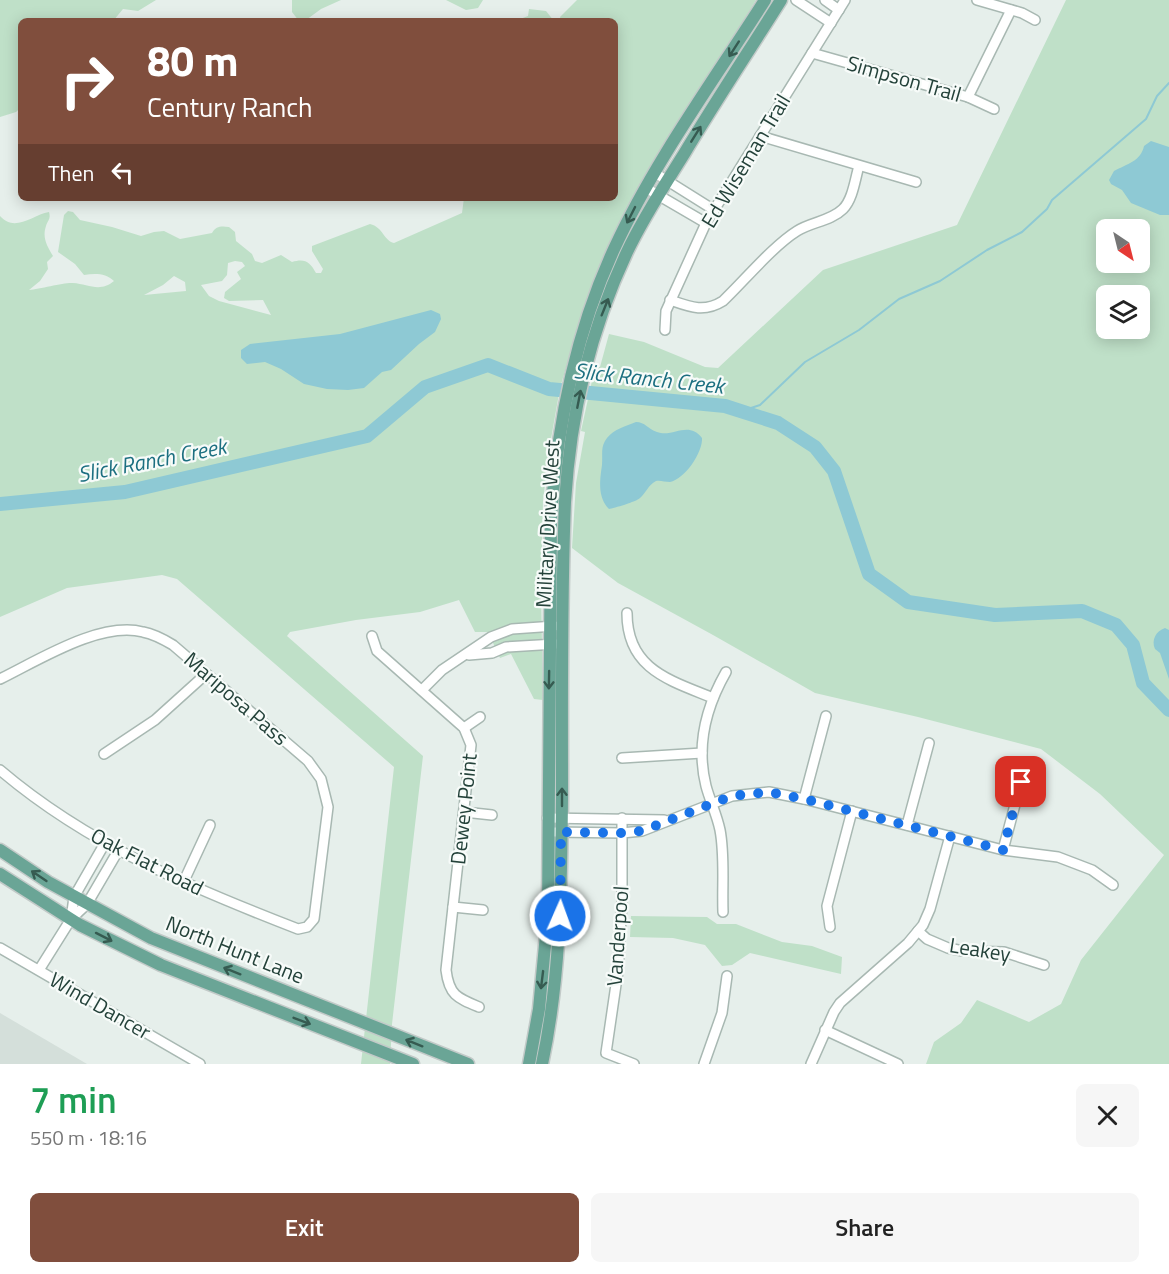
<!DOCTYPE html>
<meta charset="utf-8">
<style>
body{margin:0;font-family:"Titillium Web",sans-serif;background:#f6f6f6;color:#222;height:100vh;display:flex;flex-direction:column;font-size:22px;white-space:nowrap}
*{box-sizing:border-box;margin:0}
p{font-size:20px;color:#767676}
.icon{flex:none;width:33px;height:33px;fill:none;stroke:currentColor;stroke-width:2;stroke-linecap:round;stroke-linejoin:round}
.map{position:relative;height:1064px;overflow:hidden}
.sheet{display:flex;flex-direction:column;background:#fff;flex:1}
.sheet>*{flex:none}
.guide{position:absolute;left:18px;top:18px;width:600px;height:183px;border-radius:9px;box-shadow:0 3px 15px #0003;background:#804e3d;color:#fff;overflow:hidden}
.needle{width:39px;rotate:145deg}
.tools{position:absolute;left:1096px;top:219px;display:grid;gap:12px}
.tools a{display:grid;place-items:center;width:54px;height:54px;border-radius:9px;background:#fff;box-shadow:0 3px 15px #0003;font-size:30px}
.pin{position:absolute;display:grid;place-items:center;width:51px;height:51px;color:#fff;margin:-26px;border-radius:12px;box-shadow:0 3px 9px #0006}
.me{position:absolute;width:66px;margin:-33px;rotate:2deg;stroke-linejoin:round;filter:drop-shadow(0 0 4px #0008)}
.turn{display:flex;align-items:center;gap:21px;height:126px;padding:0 30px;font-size:27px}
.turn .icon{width:78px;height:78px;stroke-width:2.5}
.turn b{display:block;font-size:42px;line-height:51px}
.then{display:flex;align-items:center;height:57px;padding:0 30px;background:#0003;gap:12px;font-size:22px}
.round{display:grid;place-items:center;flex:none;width:63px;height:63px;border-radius:9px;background:#f6f6f6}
.headline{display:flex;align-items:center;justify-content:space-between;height:102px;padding:0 30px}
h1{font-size:36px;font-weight:600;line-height:45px;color:#1e9e55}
.cta{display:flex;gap:12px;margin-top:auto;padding:12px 30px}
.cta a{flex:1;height:69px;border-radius:9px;background:#804e3d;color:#fff;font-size:24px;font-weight:600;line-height:69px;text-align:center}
.cta a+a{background:#f6f6f6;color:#222}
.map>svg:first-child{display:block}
.built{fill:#d4dfda}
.green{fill:#bfe0c8;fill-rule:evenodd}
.water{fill:#8ec9d4}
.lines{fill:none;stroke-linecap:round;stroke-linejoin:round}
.stream{stroke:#8ec9d4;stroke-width:2}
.river{stroke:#8ec9d4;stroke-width:14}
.minor-casing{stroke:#a8b8b2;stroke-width:12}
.major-casing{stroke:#c2cac8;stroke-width:15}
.minor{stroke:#fff;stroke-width:9}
.major{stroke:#6aa596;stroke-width:12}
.oneway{stroke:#365b51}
.route{stroke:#1a73e8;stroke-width:10;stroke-dasharray:0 18}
.labels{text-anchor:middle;stroke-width:4.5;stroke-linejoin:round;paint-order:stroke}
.street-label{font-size:21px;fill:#24423a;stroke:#f7fbf9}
.water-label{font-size:22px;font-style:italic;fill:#1c6f80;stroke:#f7fbf9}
</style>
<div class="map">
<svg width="1169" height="1064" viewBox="0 0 1169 1064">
<rect width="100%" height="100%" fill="#e6efeb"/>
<polygon class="built" points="0,1013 87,1064 0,1064"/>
<g class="green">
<polygon points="0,0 156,0 138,11 123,9 113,21 21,21 21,107 16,112 0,117"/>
<polygon points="292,0 341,0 321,9 306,20 299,21 292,12"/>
<polygon points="446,0 483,0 478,8 466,10"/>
<path d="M577 0H756L702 88 596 281 578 327 567 364 560 388 551 439 543 500 541 590 543 700 534 699 511 654 500 658 488 632H475L459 600 420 612 356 620 290 632 287 636 423 756 392 1024 390 1064H361L394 767 177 579 162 575 67 588 0 617V216C15 233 32 215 49 212 51 219 48 220 46 226 42 238 47 246 53 256L47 262 48 269 40 281 29 290C40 289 65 282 73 283 88 284 100 293 114 281 106 273 95 273 84 275L75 264 58 252 64 215 68 211 73 212 80 220 112 227 141 236 154 232 164 231 180 239 212 233C216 226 221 226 229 227L235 232 236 241 252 254 255 261 262 263 281 255 292 262C305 258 310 262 316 273H321L323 269 312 251V246L370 224C383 227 384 241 394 243L462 213 464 198H615V21H591L578 18 575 21 561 20 560 17ZM235 261 242 262 245 266 237 272 241 279 225 292 224 298 229 301 263 300 271 315 219 301 209 296 201 285 222 281 227 275 228 263ZM174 276 185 282 186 291 144 295 163 285Z"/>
<path d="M1066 0H1169V1064H926L934 1042 961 1023 977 1000 1029 1022 1061 1004 1081 960 1164 855 1100 794 1041 749 918 717 815 693 713 635 618 583 572 548 576 483 585 432 581 431 595 367H600L609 334 644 342 705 367 718 368 823 270 957 225ZM1107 230H1140V262H1107ZM1107 296H1140V328H1107Z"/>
<polygon points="529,9 546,11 554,21 515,21 528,16"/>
<polygon points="631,916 707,917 717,924 736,924 782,942 812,946 842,957 841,974 750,953 732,965 722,966 705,945 673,938 630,937"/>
</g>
<g class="water">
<path d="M1151 141 1169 147V215H1160L1131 203 1122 190 1111 184 1109 180 1114 171C1127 164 1141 161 1144 146Z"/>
<polygon points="431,310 440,314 441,319 435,332 419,344 391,370 382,372 364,388 348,390 327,389 304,384 281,369 265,362 247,364 241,358 241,350 250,344 340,334"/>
<path d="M636 422C645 422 648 429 657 432 673 438 688 420 702 438 703 452 685 479 670 482 665 482 660 480 656 481 648 485 646 493 640 498 636 502 614 508 609 509 597 497 600 479 602 465 603 454 600 447 607 438 614 429 626 426 636 422Z"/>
<path d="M1165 628 1169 630V679L1160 653 1155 649C1151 640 1156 631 1165 628Z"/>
</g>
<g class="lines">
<polyline class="stream" points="742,411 760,405 805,362 859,330 899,299 940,281 987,250 1022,232 1047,209 1052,200 1146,119 1157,96 1169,83"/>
<polyline class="river" points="0,504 125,492 367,436 425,387 488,365 549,389 725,406 778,423 815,447 834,471 869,574 908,602 995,615 1082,611 1116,625 1133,645 1143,683 1169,710"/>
<g class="minor-casing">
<g id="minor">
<polyline points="796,0 831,23"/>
<polyline points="825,0 839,10"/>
<polyline points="977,0 1022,13 1035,20"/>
<polyline points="812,53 968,97 994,109"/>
<polyline points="968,97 1011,10"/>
<polyline points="760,136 916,182"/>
<polyline points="655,173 714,210"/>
<polyline points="646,188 706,223"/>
<path d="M670 300C690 307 704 313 723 301 744 281 773 246 797 231 811 222 831 221 843 209 853 199 855 179 859 166"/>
<polyline points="665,330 666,311 706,223 845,0"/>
<path d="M627 613C627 669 669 680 713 698"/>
<path d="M372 636 377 651 464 728 471 745 446 970C449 995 457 998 479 1007"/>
<polyline points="469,655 492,653 506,647 556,644"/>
<path d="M0 679C39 660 100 621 143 632 154 634 163 639 173 645L308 761 321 779 328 807 314 919 307 927 298 929C192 888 88 845 0 770"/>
<polyline points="422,690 442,670 491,637 512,629 555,626"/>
<polyline points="464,728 480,717"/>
<polyline points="104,754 155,720 206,674"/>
<polyline points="622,758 702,753"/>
<polyline points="804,799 826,716"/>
<polyline points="464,812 492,815"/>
<polyline points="547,818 664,820"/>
<polyline points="622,818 622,901 618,971 606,1053 634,1064"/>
<polyline points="907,825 929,743"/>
<polyline points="555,832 622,833 642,831 732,796 769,792 804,799 1003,850 1058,857 1092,870 1113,885"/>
<polyline points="1003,850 1021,782 1030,767"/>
<polyline points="183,883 210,825"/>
<polyline points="453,907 483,910"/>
<path d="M723 912C722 885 725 856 720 830 717 815 710 801 706 786 696 746 706 707 726 672"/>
<polyline points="71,919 74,897 105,843"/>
<polyline points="830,927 827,906 852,811"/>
<polyline points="918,931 927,939 948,948 963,951 1004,952 1044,965"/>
<polyline points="0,948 200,1064"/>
<polyline points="39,970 71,919 87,904 118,851"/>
<polyline points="825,1030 898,1064"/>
<polyline points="704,1064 722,1013 727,976"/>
<polyline points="811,1064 834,1012 840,1003 908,943 923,925 930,909 950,836"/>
</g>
</g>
<g class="major-casing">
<g id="major">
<polyline points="0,850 48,882 151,938 468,1064"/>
<polyline points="0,874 80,925 161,965 413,1064"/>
<path d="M529 1064 539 1009 548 913 551 517C557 425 575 334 614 249 654 162 714 80 765 0"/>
<path d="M542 1064C561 976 561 887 562 798 562 699 561 601 565 502 570 416 590 331 627 252 643 218 664 186 684 154 715 102 749 51 781 0"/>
</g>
</g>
<use href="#minor" class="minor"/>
<use href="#major" class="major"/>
</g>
<defs><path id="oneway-shaft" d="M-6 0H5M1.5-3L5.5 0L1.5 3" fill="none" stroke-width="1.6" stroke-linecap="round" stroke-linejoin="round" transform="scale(1.5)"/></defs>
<g class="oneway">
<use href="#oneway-shaft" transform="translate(734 49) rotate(123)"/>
<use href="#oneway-shaft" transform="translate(696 134) rotate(-58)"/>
<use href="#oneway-shaft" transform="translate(631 215) rotate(117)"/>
<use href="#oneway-shaft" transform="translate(605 307) rotate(-68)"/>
<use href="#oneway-shaft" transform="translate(579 399) rotate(-79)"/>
<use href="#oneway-shaft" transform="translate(549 680) rotate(91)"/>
<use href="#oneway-shaft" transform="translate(562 797) rotate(-90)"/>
<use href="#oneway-shaft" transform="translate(39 876) rotate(-146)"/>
<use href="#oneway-shaft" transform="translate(104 937) rotate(27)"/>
<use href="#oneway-shaft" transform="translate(232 971) rotate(-158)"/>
<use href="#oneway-shaft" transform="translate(542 980) rotate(97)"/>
<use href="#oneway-shaft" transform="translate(302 1021) rotate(21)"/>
<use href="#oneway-shaft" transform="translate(414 1043) rotate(-158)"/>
</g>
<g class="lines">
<polyline class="route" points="560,916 561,832 622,833 642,831 732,796 769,792 804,799 1003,850 1021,782"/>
</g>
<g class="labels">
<g class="street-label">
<text transform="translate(904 79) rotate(16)" y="7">Simpson Trail</text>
<text transform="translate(746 161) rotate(-59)" y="7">Ed Wiseman Trail</text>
<text transform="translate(548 524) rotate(-87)" y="7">Military Drive West</text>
<text transform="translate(236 699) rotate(41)" y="7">Mariposa Pass</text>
<text transform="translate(464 809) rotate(-84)" y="7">Dewey Point</text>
<text transform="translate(147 862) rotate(27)" y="7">Oak Flat Road</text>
<text transform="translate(618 936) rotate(-86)" y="7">Vanderpool</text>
<text transform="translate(235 950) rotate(22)" y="7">North Hunt Lane</text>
<text transform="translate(980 950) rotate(9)" y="7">Leakey</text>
<text transform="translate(100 1006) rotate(30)" y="7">Wind Dancer</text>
</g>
<g class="water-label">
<text transform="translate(649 378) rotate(6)" y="8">Slick Ranch Creek</text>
<text transform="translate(152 460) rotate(-11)" y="8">Slick Ranch Creek</text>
</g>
</g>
</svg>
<div class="tools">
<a><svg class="needle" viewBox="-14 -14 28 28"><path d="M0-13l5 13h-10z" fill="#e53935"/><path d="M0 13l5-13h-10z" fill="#767676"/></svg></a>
<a><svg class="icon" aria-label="layers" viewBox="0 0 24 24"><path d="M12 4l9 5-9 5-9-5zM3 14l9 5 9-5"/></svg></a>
</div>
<div class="pin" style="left:1021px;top:782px;background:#d93025"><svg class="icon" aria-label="arrive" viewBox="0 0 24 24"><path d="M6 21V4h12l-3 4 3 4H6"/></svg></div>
<svg class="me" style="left:560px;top:916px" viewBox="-20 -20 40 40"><circle r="17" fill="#1a73e8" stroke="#fff" stroke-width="3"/><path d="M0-11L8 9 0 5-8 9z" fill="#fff"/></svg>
<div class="guide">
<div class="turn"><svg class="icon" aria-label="right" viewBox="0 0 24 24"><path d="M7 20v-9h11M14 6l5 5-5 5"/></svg><div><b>80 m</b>Century Ranch</div></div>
<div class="then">Then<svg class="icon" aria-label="left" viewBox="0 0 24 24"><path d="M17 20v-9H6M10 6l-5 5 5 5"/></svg></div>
</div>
</div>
<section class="sheet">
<div class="headline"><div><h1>7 min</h1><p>550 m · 18:16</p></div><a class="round"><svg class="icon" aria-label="close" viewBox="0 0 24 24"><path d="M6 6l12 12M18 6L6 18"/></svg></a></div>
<div class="cta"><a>Exit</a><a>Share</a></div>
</section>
